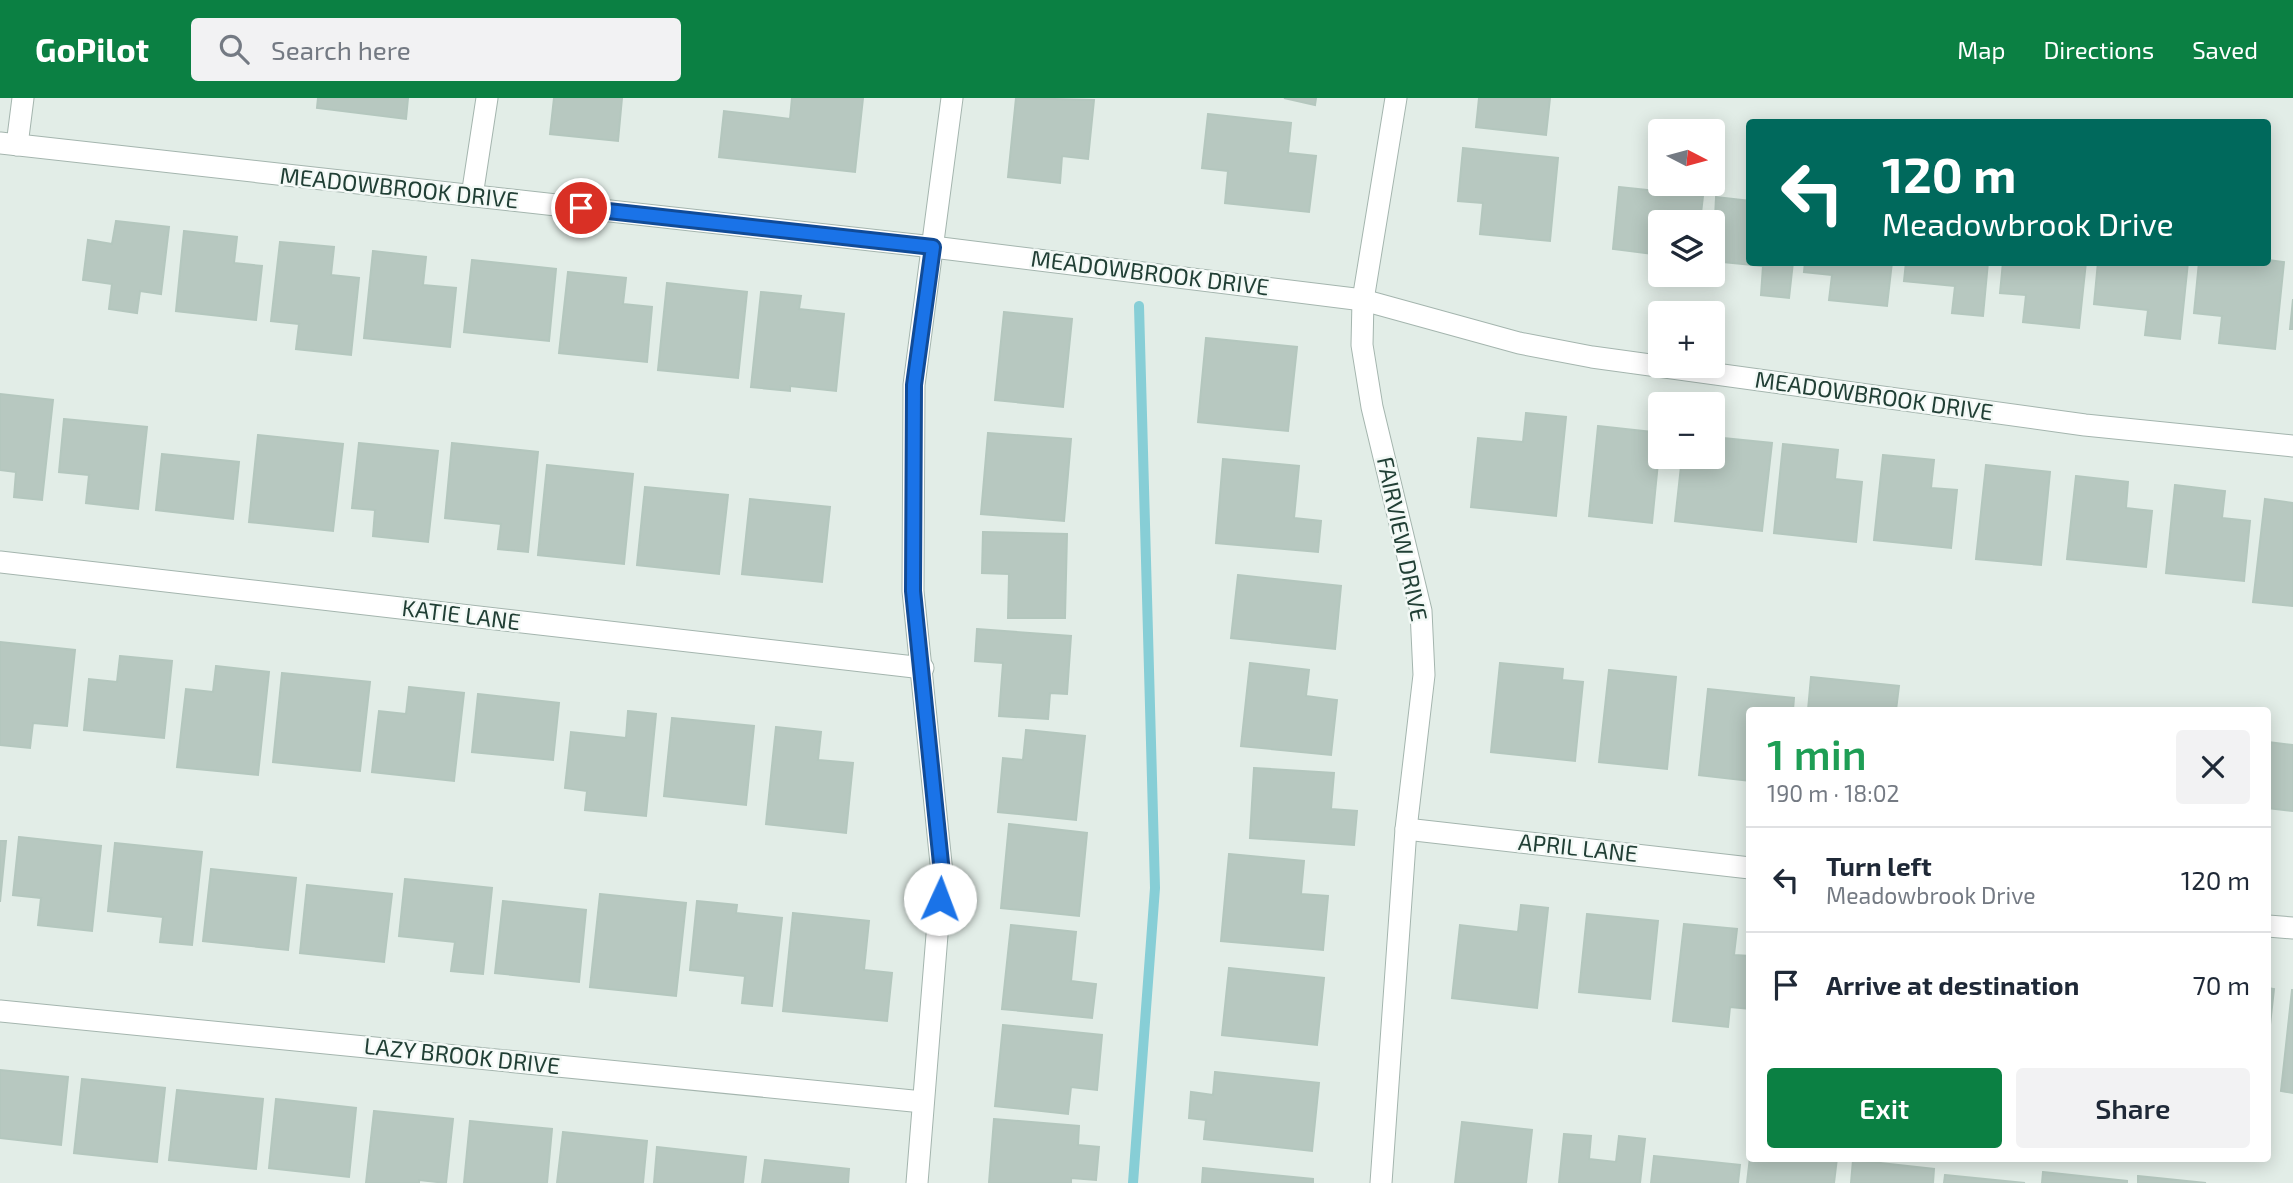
<!DOCTYPE html>
<meta charset="utf-8">
<style>
body{margin:0;font-family:"Exo 2",sans-serif;background:#f2f2f3;color:#1f2937;height:100vh;display:flex;flex-direction:column;font-size:26px;white-space:nowrap}
*{box-sizing:border-box;margin:0}
p{font-size:23px;color:#747a83}
.icon{flex:none;width:38px;height:38px;fill:none;stroke:currentColor;stroke-width:2;stroke-linecap:round;stroke-linejoin:round}
.map{position:relative;flex:1;overflow:hidden}
.sheet{position:absolute;left:1746px;top:609px;width:525px;height:455px;display:flex;flex-direction:column;background:#fff;border-radius:7px;box-shadow:0 4px 18px #0003}
.sheet>*{flex:none}
.guide{position:absolute;left:1746px;top:21px;width:525px;height:147px;border-radius:7px;box-shadow:0 4px 18px #0003;background:#00695c;color:#fff;overflow:hidden}
.needle{width:46px;rotate:96deg}
.tools{position:absolute;left:1648px;top:21px;display:grid;gap:14px}
.tools a{display:grid;place-items:center;width:77px;height:77px;border-radius:7px;background:#fff;box-shadow:0 4px 18px #0003;font-size:35px}
.pin{position:absolute;display:grid;place-items:center;width:60px;height:60px;color:#fff;margin:-30px;border:4px solid #fff;border-radius:50%;box-shadow:0 2px 7px #0007}
.me{position:absolute;width:77px;margin:-38px;rotate:2deg;stroke-linejoin:round;filter:drop-shadow(0 0 5px #0008)}
.turn{display:flex;align-items:center;gap:24px;height:147px;padding:0 21px;font-size:32px}
.turn .icon{width:91px;height:91px;stroke-width:2.5}
.turn b{display:block;font-size:49px;line-height:60px}
.round{display:grid;place-items:center;flex:none;width:74px;height:74px;border-radius:7px;background:#f2f2f3}
.summary{display:flex;align-items:center;justify-content:space-between;height:119px;padding:0 21px}
h1{font-size:42px;font-weight:600;line-height:52px;color:#1e9e55}
.cta{display:flex;gap:14px;margin-top:auto;padding:14px 21px}
.cta a{flex:1;height:80px;border-radius:7px;background:#0b8043;color:#fff;font-size:28px;font-weight:600;line-height:80px;text-align:center}
.cta a+a{background:#f2f2f3;color:#1f2937}
ul{padding:0;list-style:none}
li{display:flex;align-items:center;gap:21px;height:105px;padding:0 21px;border-top:2px solid #e0e1e3}
li div{flex:1}
li b{display:block;font-size:26px}
li em{font-style:normal}
header{display:flex;align-items:center;gap:42px;box-sizing:border-box;height:98px;padding:0 35px;background:#0b8043;color:#fff}
header strong{font-size:33px}
nav{display:flex;gap:38px;margin-inline-start:auto;font-size:24px}
.search{width:490px;height:63px;background:#f2f2f3;display:flex;align-items:center;gap:18px;box-sizing:border-box;padding:0 24px;border-radius:7px;color:#747a83;font-size:26px}
.map>svg:first-child{display:block}
.lines{fill:none;stroke-linecap:round;stroke-linejoin:round}
.stream{stroke:#87ced6;stroke-width:10}
.building{fill:#b7c8c0;stroke:#b4c7be;stroke-width:2}
.minor-casing{stroke:#a4b5ae;stroke-width:23}
.tertiary-casing{stroke:#a4b5ae;stroke-width:23}
.minor{stroke:#fff;stroke-width:21}
.tertiary{stroke:#fff;stroke-width:21}
.route-casing{stroke:#114b97;stroke-width:18}
.route{stroke:#1a73e8;stroke-width:12}
.labels{text-anchor:middle;stroke-width:5;stroke-linejoin:round;paint-order:stroke}
.street-label{font-size:23px;fill:#213f35;stroke:#f3f9f6}
</style>
<header>
<strong>GoPilot</strong>
<div class="search"><svg class="icon" aria-label="search" viewBox="0 0 24 24"><circle cx="10" cy="10" r="6"/><path d="M15 15l6 6"/></svg>Search here</div>
<nav><a>Map</a><a>Directions</a><a>Saved</a></nav>
</header>
<div class="map">
<svg width="2293" height="1085" viewBox="0 0 2293 1085">
<rect width="100%" height="100%" fill="#e2ede7"/>
<g class="lines">
<polyline class="stream" points="1133,1085 1155,790 1139,208"/>
</g>
<g class="building">
<polygon points="318,0 408,0 406,21 317,10"/>
<polygon points="554,0 622,0 618,43 550,36"/>
<polygon points="792,0 863,0 855,74 719,59 724,13 790,21"/>
<polygon points="1016,0 1094,2 1088,61 1062,58 1060,85 1008,79"/>
<polygon points="1284,0 1316,0 1315,7"/>
<polygon points="1479,0 1550,0 1546,37 1476,29"/>
<polygon points="1208,16 1291,25 1288,55 1316,58 1309,114 1225,105 1228,73 1202,70"/>
<polygon points="1463,50 1558,60 1550,143 1480,136 1483,105 1458,103"/>
<polygon points="1619,89 1703,98 1700,124 1661,124 1661,157 1613,151"/>
<polygon points="1716,99 1750,103 1750,164 1793,164 1789,200 1761,197 1763,168 1713,163"/>
<polygon points="116,123 169,129 161,196 140,193 137,215 109,211 112,186 83,182 88,142 112,146"/>
<polygon points="184,133 237,139 234,165 262,168 256,222 176,213"/>
<polygon points="280,144 334,149 331,177 359,180 351,257 296,251 299,226 271,223"/>
<polygon points="373,153 426,159 423,187 456,190 450,249 364,240"/>
<polygon points="472,162 556,171 549,243 464,234"/>
<polygon points="2268,162 2284,164 2275,251 2219,245 2222,218 2194,215 2199,164 2268,164"/>
<polygon points="1805,164 1892,164 1887,208 1829,202 1832,177 1804,174"/>
<polygon points="1906,164 1988,164 1983,218 1952,215 1955,188 1904,183"/>
<polygon points="2003,164 2086,164 2079,230 2023,224 2026,197 2000,195"/>
<polygon points="2098,164 2188,164 2180,241 2145,237 2148,212 2094,206"/>
<polygon points="568,174 626,180 623,206 652,209 647,264 559,255"/>
<polygon points="1662,177 1694,177 1693,188 1661,185"/>
<polygon points="667,185 747,194 738,280 658,272"/>
<polygon points="761,194 801,198 799,211 844,216 836,293 790,288 790,293 751,289"/>
<polygon points="2293,201 2293,231 2290,231"/>
<polygon points="1004,214 1072,221 1063,309 995,302"/>
<polygon points="1206,240 1297,249 1288,333 1198,324"/>
<polygon points="0,296 53,302 42,402 14,399 16,374 0,372"/>
<polygon points="1526,315 1566,319 1556,418 1471,409 1478,340 1523,344"/>
<polygon points="64,321 147,329 138,411 86,405 89,377 59,374"/>
<polygon points="1598,328 1661,335 1652,425 1589,418"/>
<polygon points="988,335 1071,341 1064,423 981,416"/>
<polygon points="258,337 343,346 333,433 249,424"/>
<polygon points="1713,339 1772,345 1762,433 1675,423 1682,359 1713,359"/>
<polygon points="359,345 438,353 428,444 373,438 375,412 352,410"/>
<polygon points="452,345 538,354 528,454 498,451 501,426 445,420"/>
<polygon points="1783,346 1838,352 1835,381 1862,384 1856,444 1774,435"/>
<polygon points="162,356 239,364 233,421 156,412"/>
<polygon points="1883,357 1934,362 1931,390 1957,392 1951,450 1874,442"/>
<polygon points="1223,361 1299,368 1294,420 1321,423 1318,454 1216,445"/>
<polygon points="547,367 633,376 624,466 538,457"/>
<polygon points="1986,367 2050,374 2041,467 1976,461"/>
<polygon points="2076,378 2128,384 2126,410 2152,413 2146,469 2067,461"/>
<polygon points="2175,387 2225,393 2222,420 2250,423 2244,483 2166,475"/>
<polygon points="645,389 728,397 719,476 637,467"/>
<polygon points="750,401 830,409 822,484 742,476"/>
<polygon points="2265,401 2293,405 2293,508 2253,504"/>
<polygon points="983,434 1067,436 1065,520 1008,520 1009,476 982,475"/>
<polygon points="1238,477 1341,488 1335,551 1231,540"/>
<polygon points="977,531 1071,538 1067,596 1050,595 1048,621 999,618 1003,565 975,563"/>
<polygon points="0,544 75,552 67,628 33,625 30,650 0,647"/>
<polygon points="120,558 172,563 164,640 84,632 89,581 117,584"/>
<polygon points="1250,565 1309,572 1306,598 1337,602 1331,657 1241,648"/>
<polygon points="1500,565 1563,571 1562,582 1583,584 1575,663 1491,654"/>
<polygon points="216,568 269,574 258,677 177,669 186,591 213,594"/>
<polygon points="1609,572 1676,579 1667,671 1599,664"/>
<polygon points="282,575 370,584 360,673 273,664"/>
<polygon points="1811,579 1899,588 1896,612 1808,612"/>
<polygon points="409,589 464,595 454,683 372,674 379,613 406,616"/>
<polygon points="1708,591 1794,600 1793,612 1750,612 1750,683 1699,677"/>
<polygon points="478,596 559,605 553,662 472,654"/>
<polygon points="628,613 656,616 646,718 585,712 587,693 565,690 571,634 626,640"/>
<polygon points="672,620 754,628 746,707 664,698"/>
<polygon points="776,629 821,634 818,662 853,665 846,735 766,726"/>
<polygon points="1026,632 1085,638 1076,722 998,714 1003,660 1023,662"/>
<polygon points="2268,644 2293,647 2293,713 2268,710"/>
<polygon points="1254,670 1334,675 1331,711 1357,713 1354,747 1250,740"/>
<polygon points="1009,726 1087,735 1079,818 1001,810"/>
<polygon points="19,739 101,748 92,833 38,827 41,800 13,797"/>
<polygon points="0,743 6,743 0,804"/>
<polygon points="115,745 202,754 192,847 160,844 163,819 108,813"/>
<polygon points="1229,756 1304,763 1301,796 1328,798 1323,852 1221,843"/>
<polygon points="211,771 296,780 288,852 203,843"/>
<polygon points="405,781 492,790 483,876 451,873 455,844 399,838"/>
<polygon points="307,787 392,796 384,864 300,855"/>
<polygon points="600,796 686,805 676,898 590,889"/>
<polygon points="503,803 586,812 579,884 495,875"/>
<polygon points="697,803 737,807 736,815 782,820 772,908 742,905 745,878 690,872"/>
<polygon points="1521,807 1548,810 1537,910 1452,900 1460,827 1518,834"/>
<polygon points="793,815 869,823 864,872 892,875 887,923 783,913"/>
<polygon points="1587,816 1658,823 1650,901 1579,894"/>
<polygon points="1684,826 1737,831 1734,857 1750,858 1750,911 1730,909 1728,929 1673,923"/>
<polygon points="1011,827 1076,834 1071,883 1096,886 1092,920 1002,911"/>
<polygon points="1229,870 1324,880 1317,947 1222,937"/>
<polygon points="2268,890 2274,891 2268,945"/>
<polygon points="2292,892 2293,892 2293,995 2281,993"/>
<polygon points="1003,927 1102,937 1097,992 1071,989 1068,1016 995,1008"/>
<polygon points="0,972 68,979 61,1047 0,1040"/>
<polygon points="1215,974 1319,985 1312,1053 1204,1041 1206,1022 1189,1020 1191,994 1213,997"/>
<polygon points="82,981 165,990 157,1064 74,1055"/>
<polygon points="177,992 263,1001 256,1071 169,1062"/>
<polygon points="276,1001 356,1010 349,1079 269,1070"/>
<polygon points="374,1013 453,1021 446,1085 419,1082 419,1085 366,1085"/>
<polygon points="994,1021 1079,1028 1078,1047 1099,1049 1096,1082 1071,1080 1071,1085 989,1085"/>
<polygon points="470,1023 552,1031 547,1085 464,1085"/>
<polygon points="1462,1024 1532,1032 1526,1085 1455,1085"/>
<polygon points="563,1034 647,1043 643,1085 557,1085"/>
<polygon points="1564,1036 1591,1038 1589,1061 1616,1064 1619,1038 1645,1041 1640,1085 1559,1085"/>
<polygon points="657,1049 746,1059 743,1085 654,1085"/>
<polygon points="1654,1058 1740,1067 1738,1085 1651,1085"/>
<polygon points="1750,1059 1837,1060 1834,1085 1747,1085"/>
<polygon points="765,1062 849,1071 848,1085 762,1085"/>
<polygon points="1853,1062 1934,1071 1933,1085 1851,1085"/>
<polygon points="1203,1070 1313,1081 1313,1085 1202,1085"/>
<polygon points="2043,1074 2127,1083 2127,1085 2042,1085"/>
<polygon points="1945,1077 2025,1085 1944,1085"/>
<polygon points="2138,1078 2206,1085 2138,1085"/>
</g>
<g class="lines">
<g class="minor-casing">
<g id="minor">
<polyline points="17,47 23,0"/>
<polyline points="472,98 487,0"/>
<polyline points="0,464 923,570"/>
<polyline points="1406,731 1750,770"/>
<polyline points="2268,828 2293,830"/>
<polyline points="0,913 923,1004"/>
<polyline points="917,1085 942,775 913,493 914,287 952,0"/>
<polyline points="1381,1085 1406,731 1424,577 1421,513 1372,309 1362,247 1363,202 1396,0"/>
</g>
</g>
<g class="tertiary-casing">
<polyline id="tertiary" points="0,45 933,149 1363,202 1519,245 1592,259 2085,327 2293,348"/>
</g>
<use href="#minor" class="minor"/>
<use href="#tertiary" class="tertiary"/>
</g>
<g class="lines">
<g class="route-casing">
<polyline id="route" points="581,110 933,149 914,287 913,493 942,775 940,801"/>
</g>
<use href="#route" class="route"/>
</g>
<g class="labels">
<g class="street-label">
<text transform="translate(399 90) rotate(6)" y="8">MEADOWBROOK DRIVE</text>
<text transform="translate(1150 175) rotate(7)" y="8">MEADOWBROOK DRIVE</text>
<text transform="translate(1874 298) rotate(8)" y="8">MEADOWBROOK DRIVE</text>
<text transform="translate(1402 441) rotate(78)" y="8">FAIRVIEW DRIVE</text>
<text transform="translate(461 517) rotate(7)" y="8">KATIE LANE</text>
<text transform="translate(1578 750) rotate(6)" y="8">APRIL LANE</text>
<text transform="translate(462 958) rotate(6)" y="8">LAZY BROOK DRIVE</text>
</g>
</g>
</svg>
<div class="tools">
<a><svg class="needle" viewBox="-14 -14 28 28"><path d="M0-13l5 13h-10z" fill="#e53935"/><path d="M0 13l5-13h-10z" fill="#747a83"/></svg></a>
<a><svg class="icon" aria-label="layers" viewBox="0 0 24 24"><path d="M12 4l9 5-9 5-9-5zM3 14l9 5 9-5"/></svg></a>
<a>+</a>
<a>−</a>
</div>
<div class="pin" style="left:581px;top:110px;background:#d93025"><svg class="icon" aria-label="arrive" viewBox="0 0 24 24"><path d="M6 21V4h12l-3 4 3 4H6"/></svg></div>
<svg class="me" style="left:940px;top:801px" viewBox="-20 -20 40 40"><circle r="19" fill="#fff"/><path d="M0-13L10 11 0 6-10 11z" fill="#1a73e8"/></svg>
<div class="guide">
<div class="turn"><svg class="icon" aria-label="left" viewBox="0 0 24 24"><path d="M17 20v-9H6M10 6l-5 5 5 5"/></svg><div><b>120 m</b>Meadowbrook Drive</div></div>
</div>
<section class="sheet">
<div class="summary"><div><h1>1 min</h1><p>190 m · 18:02</p></div><a class="round"><svg class="icon" aria-label="close" viewBox="0 0 24 24"><path d="M6 6l12 12M18 6L6 18"/></svg></a></div>
<ul>
<li><svg class="icon" aria-label="left" viewBox="0 0 24 24"><path d="M17 20v-9H6M10 6l-5 5 5 5"/></svg><div><b>Turn left</b><p>Meadowbrook Drive</p></div><em>120 m</em></li>
<li><svg class="icon" aria-label="arrive" viewBox="0 0 24 24"><path d="M6 21V4h12l-3 4 3 4H6"/></svg><div><b>Arrive at destination</b></div><em>70 m</em></li>
</ul>
<div class="cta"><a>Exit</a><a>Share</a></div>
</section>
</div>
